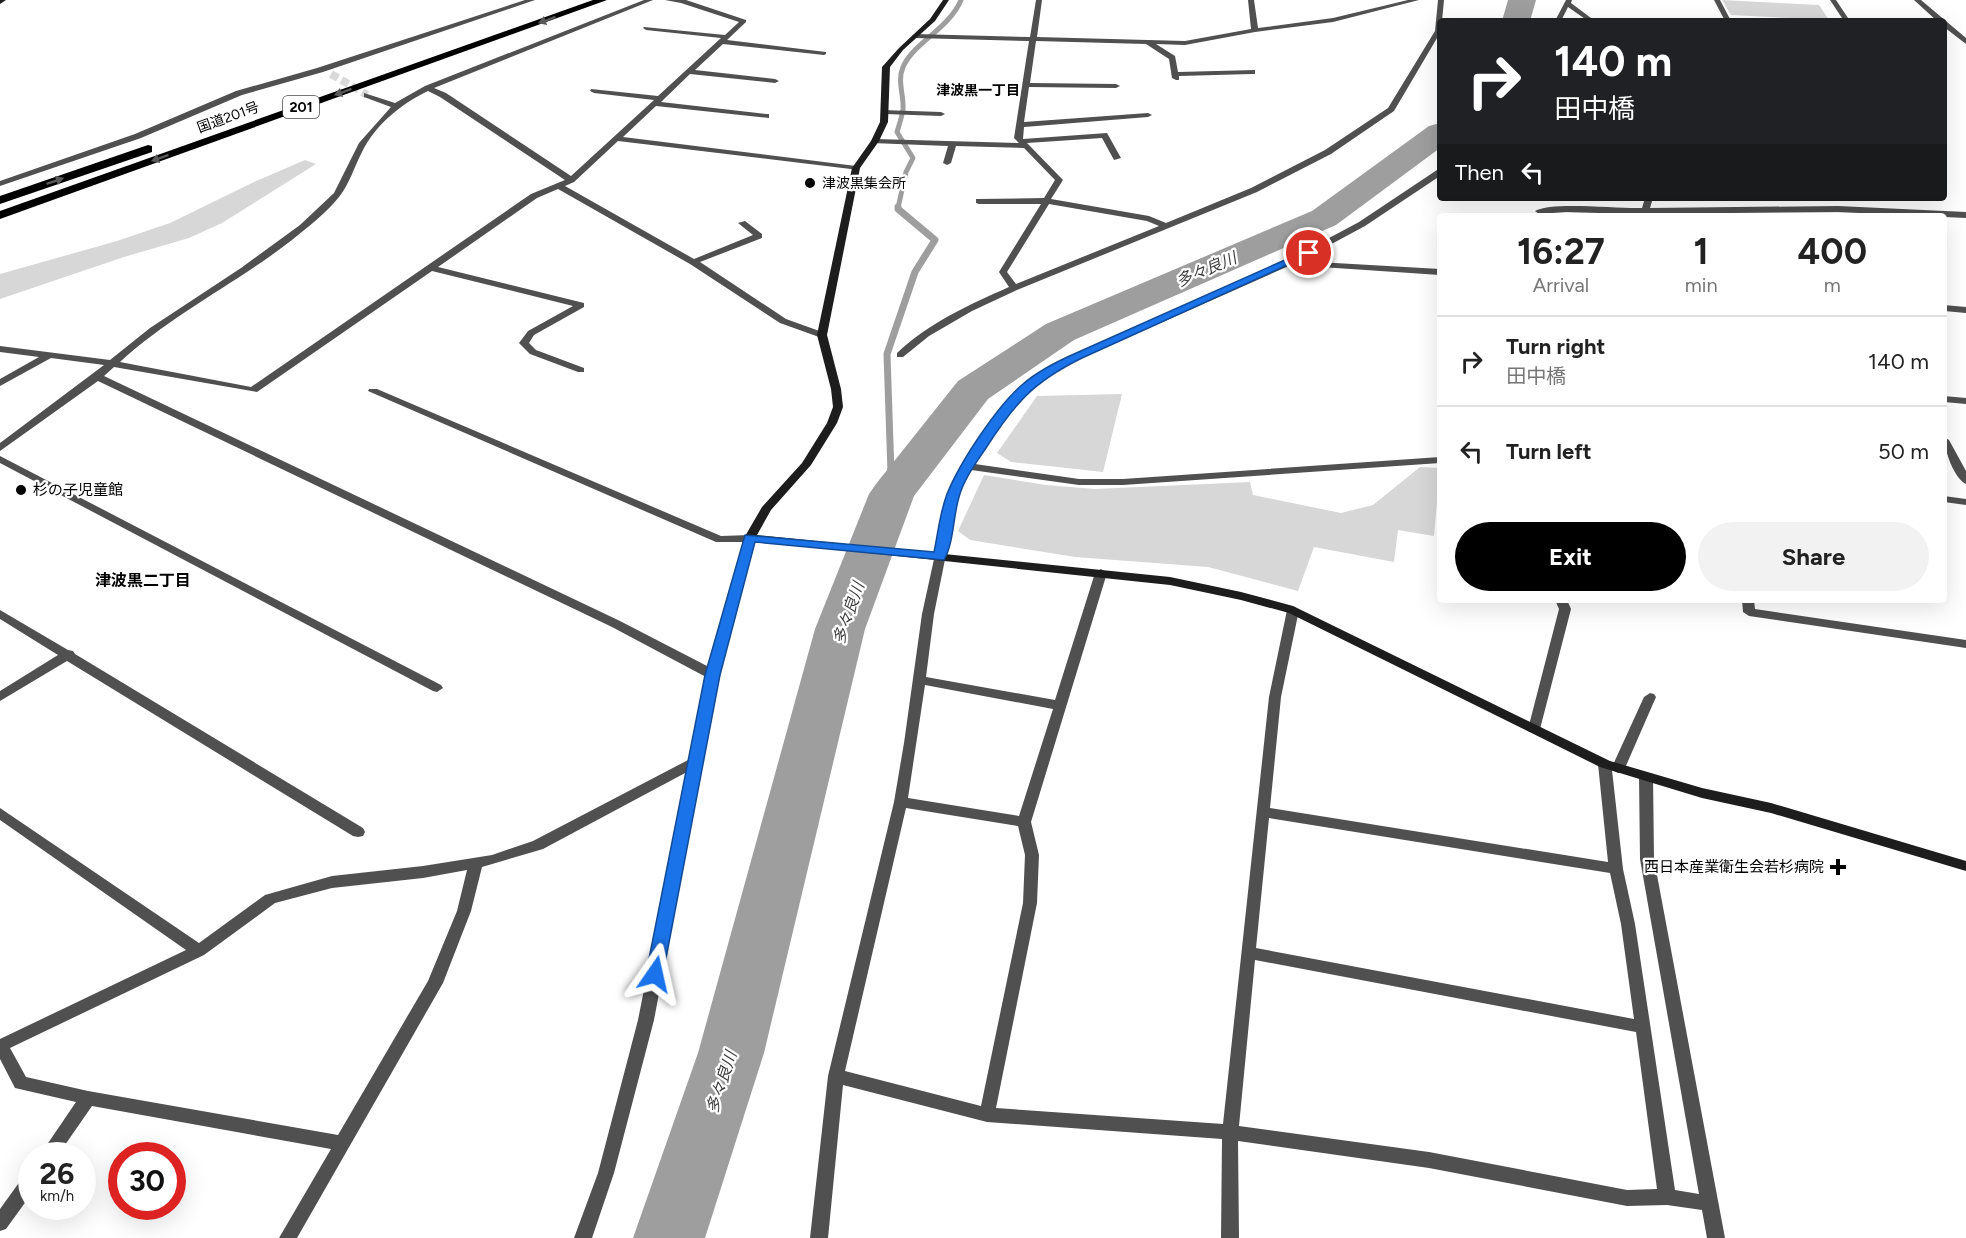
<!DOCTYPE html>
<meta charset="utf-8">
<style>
body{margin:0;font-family:Figtree,"Noto Sans JP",sans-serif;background:#f2f2f2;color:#222;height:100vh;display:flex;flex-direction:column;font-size:22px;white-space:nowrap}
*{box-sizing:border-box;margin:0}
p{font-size:20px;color:#767676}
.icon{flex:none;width:33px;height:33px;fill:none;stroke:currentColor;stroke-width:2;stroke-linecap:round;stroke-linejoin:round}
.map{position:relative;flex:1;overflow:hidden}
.sheet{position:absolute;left:1437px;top:213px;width:510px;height:390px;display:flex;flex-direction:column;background:#fff;border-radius:6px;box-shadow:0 6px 24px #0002}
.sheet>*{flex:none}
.top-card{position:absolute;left:1437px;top:18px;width:510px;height:183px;border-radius:6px;box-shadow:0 6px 24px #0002;background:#202124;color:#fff;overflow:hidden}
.speed{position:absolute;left:18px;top:1142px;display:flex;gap:12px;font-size:30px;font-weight:700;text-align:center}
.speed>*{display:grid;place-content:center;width:78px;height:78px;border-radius:50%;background:#fff;box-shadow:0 6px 24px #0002;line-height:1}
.speed small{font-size:15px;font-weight:400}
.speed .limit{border:9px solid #d22;background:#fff;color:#111}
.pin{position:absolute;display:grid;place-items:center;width:51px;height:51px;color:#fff;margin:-26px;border:3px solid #fff;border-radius:50%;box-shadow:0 2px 6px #0007}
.me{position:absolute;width:66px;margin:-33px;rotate:11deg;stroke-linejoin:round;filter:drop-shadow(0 0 4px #0008)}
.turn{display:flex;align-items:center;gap:21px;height:126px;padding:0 18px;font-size:27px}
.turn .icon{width:78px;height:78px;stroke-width:2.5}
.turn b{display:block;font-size:42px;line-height:51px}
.then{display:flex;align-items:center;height:57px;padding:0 18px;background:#0003;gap:12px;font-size:22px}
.eta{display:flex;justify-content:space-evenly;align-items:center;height:102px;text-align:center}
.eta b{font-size:36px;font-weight:700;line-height:42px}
.action{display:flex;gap:12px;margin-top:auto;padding:12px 18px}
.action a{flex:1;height:69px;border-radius:36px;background:#000;color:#fff;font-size:24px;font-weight:700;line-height:69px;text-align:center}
.action a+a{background:#f2f2f2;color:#222}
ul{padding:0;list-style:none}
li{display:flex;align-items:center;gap:18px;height:90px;padding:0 18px;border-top:2px solid #e0e0e0}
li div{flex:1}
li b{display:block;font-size:22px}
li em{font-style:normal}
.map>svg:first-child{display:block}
.green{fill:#d7d7d7}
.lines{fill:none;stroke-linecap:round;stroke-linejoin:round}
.stream-far2{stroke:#9e9e9e;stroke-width:5}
.stream-far1{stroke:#9e9e9e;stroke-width:7}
.stream{stroke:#9e9e9e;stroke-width:8}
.river{fill:#9e9e9e;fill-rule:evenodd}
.street-tunnel{stroke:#d9d9d9;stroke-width:8;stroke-dasharray:8 4;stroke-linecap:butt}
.street{fill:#505050;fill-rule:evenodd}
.secondary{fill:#1d1d1d;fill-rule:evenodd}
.highway{fill:#000;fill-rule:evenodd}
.oneway{fill:#595959}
.route{fill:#1a73e8;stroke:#114b97;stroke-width:1.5}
.poi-dot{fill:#000;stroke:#fff;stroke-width:2}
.labels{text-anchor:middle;stroke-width:4.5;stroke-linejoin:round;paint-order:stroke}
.far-neighbourhood-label{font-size:14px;font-weight:bold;fill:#000;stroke:#fff}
.shield{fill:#fff;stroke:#4c4c4c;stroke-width:1.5}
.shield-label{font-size:14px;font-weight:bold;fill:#000}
.far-street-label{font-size:14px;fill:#000;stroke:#fff}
.far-poi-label{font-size:14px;fill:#000;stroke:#fff;text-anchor:start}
.poi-label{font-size:15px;fill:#000;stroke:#fff;text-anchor:start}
.water-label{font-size:16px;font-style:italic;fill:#3f3f3f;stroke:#fff}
.neighbourhood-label{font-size:16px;font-weight:bold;fill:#000;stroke:#fff}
</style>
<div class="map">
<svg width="1966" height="1238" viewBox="0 0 1966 1238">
<rect width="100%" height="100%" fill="#fff"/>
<g class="green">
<polygon points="1722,0 1819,5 1829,20 1731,15"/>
<polygon points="305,160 316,164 222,223 189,238 124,257 0,299 0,274 117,241 170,223 254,182"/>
<polygon points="1122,394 1103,472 1011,462 997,453 1037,396"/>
<polygon points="1420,467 1440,468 1434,536 1398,530 1394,562 1314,547 1298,591 1208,567 1075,557 970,540 958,531 984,475 1046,485 1095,489 1250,482 1253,495 1341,513 1373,505"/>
</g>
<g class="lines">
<path class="stream-far2" d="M898 208 906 172 913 158 897 132C899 125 902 117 903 109 904 95 897 81 903 67 914 42 949 29 961 0"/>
<polyline class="stream-far1" points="891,473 887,354 915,272 935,240 898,209 898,207"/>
<polyline class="stream" points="891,471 892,494"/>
<g class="river">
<polygon points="1508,0 1536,0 1530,21 1502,21"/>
<polygon points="1440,123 1440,148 1336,225 1074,340 988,399 914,496 865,629 764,1053 705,1238 633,1238 698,1053 815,629 869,494 876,484 958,381 1046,324 1312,211 1429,126"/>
</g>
<polyline class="street-tunnel" points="331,74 367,95"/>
<g class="street">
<polygon points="525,0 535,0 323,72 242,95 141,138 0,186 0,181 135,134 236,91 317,68"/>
<path d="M644 0H653L434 88 446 93 571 176 654 100 594 93 590 91 591 89 658 96 721 38 646 30 643 28 644 27 725 35 739 22 681 3 665 0H686L746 20V22L727 40 826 52V54L824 55 723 44 695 70 775 79 779 81 775 83 690 74 661 102 766 114H769V118L656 106 623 137 856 166H859V170L618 141 574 182 565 186 694 259 753 235 738 223 745 221 762 234V238L700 262 786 319 825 333V337H819L780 323 690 264 558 189 537 198 438 267 584 303V307L534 335 529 343 536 350 584 368V372H578L530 354 519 343 528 331 573 306 432 271 257 392 114 367 104 376 620 621 709 667 743 542H716L368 391 369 389H377L721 536 750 535 756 538 719 675 654 1020 614 1173 592 1238H574L598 1173 638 1020 687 772 543 849 482 867 471 911 443 983 297 1238H279L331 1149 92 1106 58 1155H40L76 1102 15 1088 0 1059V1039L186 950 0 820V808L199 943 265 895 332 876 423 866 492 855 533 841 690 759 706 677 612 627 98 381 0 451V443L104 365 51 358 0 386V379L39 357 0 352V346L110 360 150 328 241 268 300 225 334 193 359 143 391 107 364 97V93L395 103 425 86ZM428 91 440 97 565 180 531 194 251 387 120 362C172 314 237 283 292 240 308 227 326 213 339 197 350 183 354 167 362 152 376 124 401 104 428 91ZM467 870 457 911 428 981 338 1135 88 1091 26 1077 10 1048 204 955 275 903 332 888 423 878Z"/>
<path d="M1036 0H1042L1037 37 1185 41 1251 29 1248 0H1254L1258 28 1333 18 1408 0H1419L1333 22 1255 32 1185 45 1156 44 1175 56 1178 72 1255 70V74H1252L1179 76V80H1176L1172 78 1169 59 1146 44 1036 41 1030 83 1116 84 1120 86 1116 88 1029 87 1024 122 1148 113 1152 115 1148 117 1024 127 1023 139 1107 133 1121 158 1114 160 1102 138 1027 143 1063 180 1051 199 1149 216 1166 223 1251 188 1325 150 1388 108 1435 31 1438 0H1444L1442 21H1440V33L1394 111 1331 154 1257 192 1017 290 972 311 929 336 903 357H897V353C929 323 968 305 1009 287L999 272 1041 204H979L976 203V199L1044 198 1055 180 1024 148 956 146 951 163 947 165 943 163 948 146 872 143 871 141 875 139 1019 143 1014 138 1029 41 915 38 912 36 915 34 1030 37ZM1049 204 1147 221 1159 226 1016 284 1007 272Z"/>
<polygon points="1566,0 1572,0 1571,3 1595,21 1588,21 1568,7 1561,21 1555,21"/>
<polygon points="1714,0 1720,0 1731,21 1725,21"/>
<polygon points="1830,0 1836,0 1850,21 1844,21"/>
<polygon points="1914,0 1921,0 1966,38 1966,44 1944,27 1944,21 1937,21"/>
<polygon points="882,110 941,112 945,114 941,116 885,114 881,112"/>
<path d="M1437 170H1440V176L1365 226 1300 261 1440 269V275L1291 265 1057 369 1031 388 1010 410 975 464 1079 479H1123L1440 457V463L1123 485H1079L971 470 958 495 934 614 926 677 1055 700 1095 573 1101 569 1107 573 1031 822 1039 855 1037 903 996 1108 1223 1124 1269 697 1287 610 1293 606 1299 610 1281 697 1270 808 1608 862 1598 764 1600 761H1610L1612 767 1644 697 1650 693 1654 694 1656 697 1625 768 1623 771 1618 773 1612 770 1623 869 1635 924 1675 1190 1699 1194 1640 859 1639 776 1641 773H1651L1653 776 1654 859 1725 1238H1707L1702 1210 1667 1205 1627 1206 1429 1168 1238 1141 1239 1238H1221L1222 1139 987 1122 843 1085 828 1238H810L828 1076 894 802 904 743 922 614 948 495 963 466 1002 406 1023 384 1051 365 1288 260 1359 222ZM925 685 1053 709 1019 816 908 798ZM906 808 1018 826 1025 855 1023 903 981 1106 845 1071ZM1269 818 1610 873 1621 924 1634 1019 1256 948ZM1255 960 1636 1032 1657 1189 1627 1190 1429 1152 1239 1126Z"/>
<path d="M1645 198H1653L1650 208 1838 206 1966 212V218L1838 212 1632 214 1566 212 1539 214 1535 211C1551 201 1619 209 1642 208Z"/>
<polygon points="1944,305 1966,307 1966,313 1944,311"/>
<polygon points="1944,396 1966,398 1966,404 1944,402"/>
<path d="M1944 437 1949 440 1966 471V484C1954 479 1944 449 1944 437Z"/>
<polygon points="0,456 441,685 443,688 437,692 433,691 0,463"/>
<polygon points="1944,496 1966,499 1966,505 1944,502"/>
<polygon points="1555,600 1567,600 1571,609 1540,729 1539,732 1529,732 1528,729 1559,609"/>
<polygon points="1742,600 1754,600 1755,609 1966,640 1966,648 1749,616 1743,612"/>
<polygon points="0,610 68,650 73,651 75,654 363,828 365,832 363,836 358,837 353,836 67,661 0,701 0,691 58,655 0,619"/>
<polygon points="32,1170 32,1193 6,1229 0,1231 0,1209 26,1173"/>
</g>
<g class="secondary">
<polygon points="0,0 6,0 0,4"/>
<polygon points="943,0 949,0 935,21 903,50 890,67 888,122 879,141 860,168 827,335 841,389 843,407 837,423 811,465 771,510 757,535 1170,577 1241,592 1293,606 1610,761 1702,788 1771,803 1966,861 1966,871 1771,813 1702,798 1600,767 1289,613 1241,600 1170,585 746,540 744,538 762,507 802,463 827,423 833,407 831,389 817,335 852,168 871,141 880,122 882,67 899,48 930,19"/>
</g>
<g class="highway">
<polygon points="593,0 607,0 0,219 0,211"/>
<polygon points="148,145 152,146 152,152 0,204 0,196"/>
</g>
</g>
<defs><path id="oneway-solid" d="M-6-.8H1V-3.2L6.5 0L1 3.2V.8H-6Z" transform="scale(1.5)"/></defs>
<g class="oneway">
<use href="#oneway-solid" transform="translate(547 20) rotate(160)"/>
<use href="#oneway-solid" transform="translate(343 92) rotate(160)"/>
<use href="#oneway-solid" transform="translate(160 158) rotate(160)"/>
<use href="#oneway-solid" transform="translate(55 181) rotate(-19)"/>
</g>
<path class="route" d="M1305 251 1314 253 1082 358C1033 382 1015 403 986 448 976 463 964 479 959 497 953 517 954 542 944 560L755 542 720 675 663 974 661 979 655 981 649 979 646 974 705 675 745 535 934 552C938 533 940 512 947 494 960 462 997 406 1023 384 1038 371 1056 362 1074 354Z"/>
<g class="poi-dot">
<circle cx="810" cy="183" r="6"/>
<circle cx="21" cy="490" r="6"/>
<path d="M1835 858h6v6h6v6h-6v6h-6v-6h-6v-6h6z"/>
</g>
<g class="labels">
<g class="far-neighbourhood-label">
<text x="978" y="95">津波黒一丁目</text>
</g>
<rect class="shield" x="283" y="96" width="36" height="22" rx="4.5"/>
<g class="shield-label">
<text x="301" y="112">201</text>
</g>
<g class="far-street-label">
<text transform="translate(228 117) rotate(-20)" y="5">国道201号</text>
</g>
<g class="far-poi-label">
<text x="822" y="188">津波黒集会所</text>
</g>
<g class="poi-label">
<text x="33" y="495">杉の子児童館</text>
<text x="1824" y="872" text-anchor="end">西日本産業衛生会若杉病院</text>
</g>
<g class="water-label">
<text transform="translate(1206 269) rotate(-23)" y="6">多々良川</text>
<text transform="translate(848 613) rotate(-71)" y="6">多々良川</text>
<text transform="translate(721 1082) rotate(-72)" y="6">多々良川</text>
</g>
<g class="neighbourhood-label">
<text x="143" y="586">津波黒二丁目</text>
</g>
</g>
</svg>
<div class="speed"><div>26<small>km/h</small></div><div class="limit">30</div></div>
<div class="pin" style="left:1309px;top:253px;background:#d93025"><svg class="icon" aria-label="arrive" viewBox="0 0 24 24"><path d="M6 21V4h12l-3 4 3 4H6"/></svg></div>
<svg class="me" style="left:655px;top:974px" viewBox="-20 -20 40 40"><path d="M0-17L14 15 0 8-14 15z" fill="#1a73e8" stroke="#fff" stroke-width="4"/></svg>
<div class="top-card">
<div class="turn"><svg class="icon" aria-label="right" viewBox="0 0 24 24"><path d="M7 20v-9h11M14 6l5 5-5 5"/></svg><div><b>140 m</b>田中橋</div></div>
<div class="then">Then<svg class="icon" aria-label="left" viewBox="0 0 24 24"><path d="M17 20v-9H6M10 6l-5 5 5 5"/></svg></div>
</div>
<section class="sheet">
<div class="eta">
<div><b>16:27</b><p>Arrival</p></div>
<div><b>1</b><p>min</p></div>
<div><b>400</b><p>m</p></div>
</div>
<ul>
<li><svg class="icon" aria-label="right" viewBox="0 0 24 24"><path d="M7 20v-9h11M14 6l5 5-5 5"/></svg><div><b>Turn right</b><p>田中橋</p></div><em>140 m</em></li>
<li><svg class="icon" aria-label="left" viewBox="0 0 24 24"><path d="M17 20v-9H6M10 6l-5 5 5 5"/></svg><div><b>Turn left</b></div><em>50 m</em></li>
</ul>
<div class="action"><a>Exit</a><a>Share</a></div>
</section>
</div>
